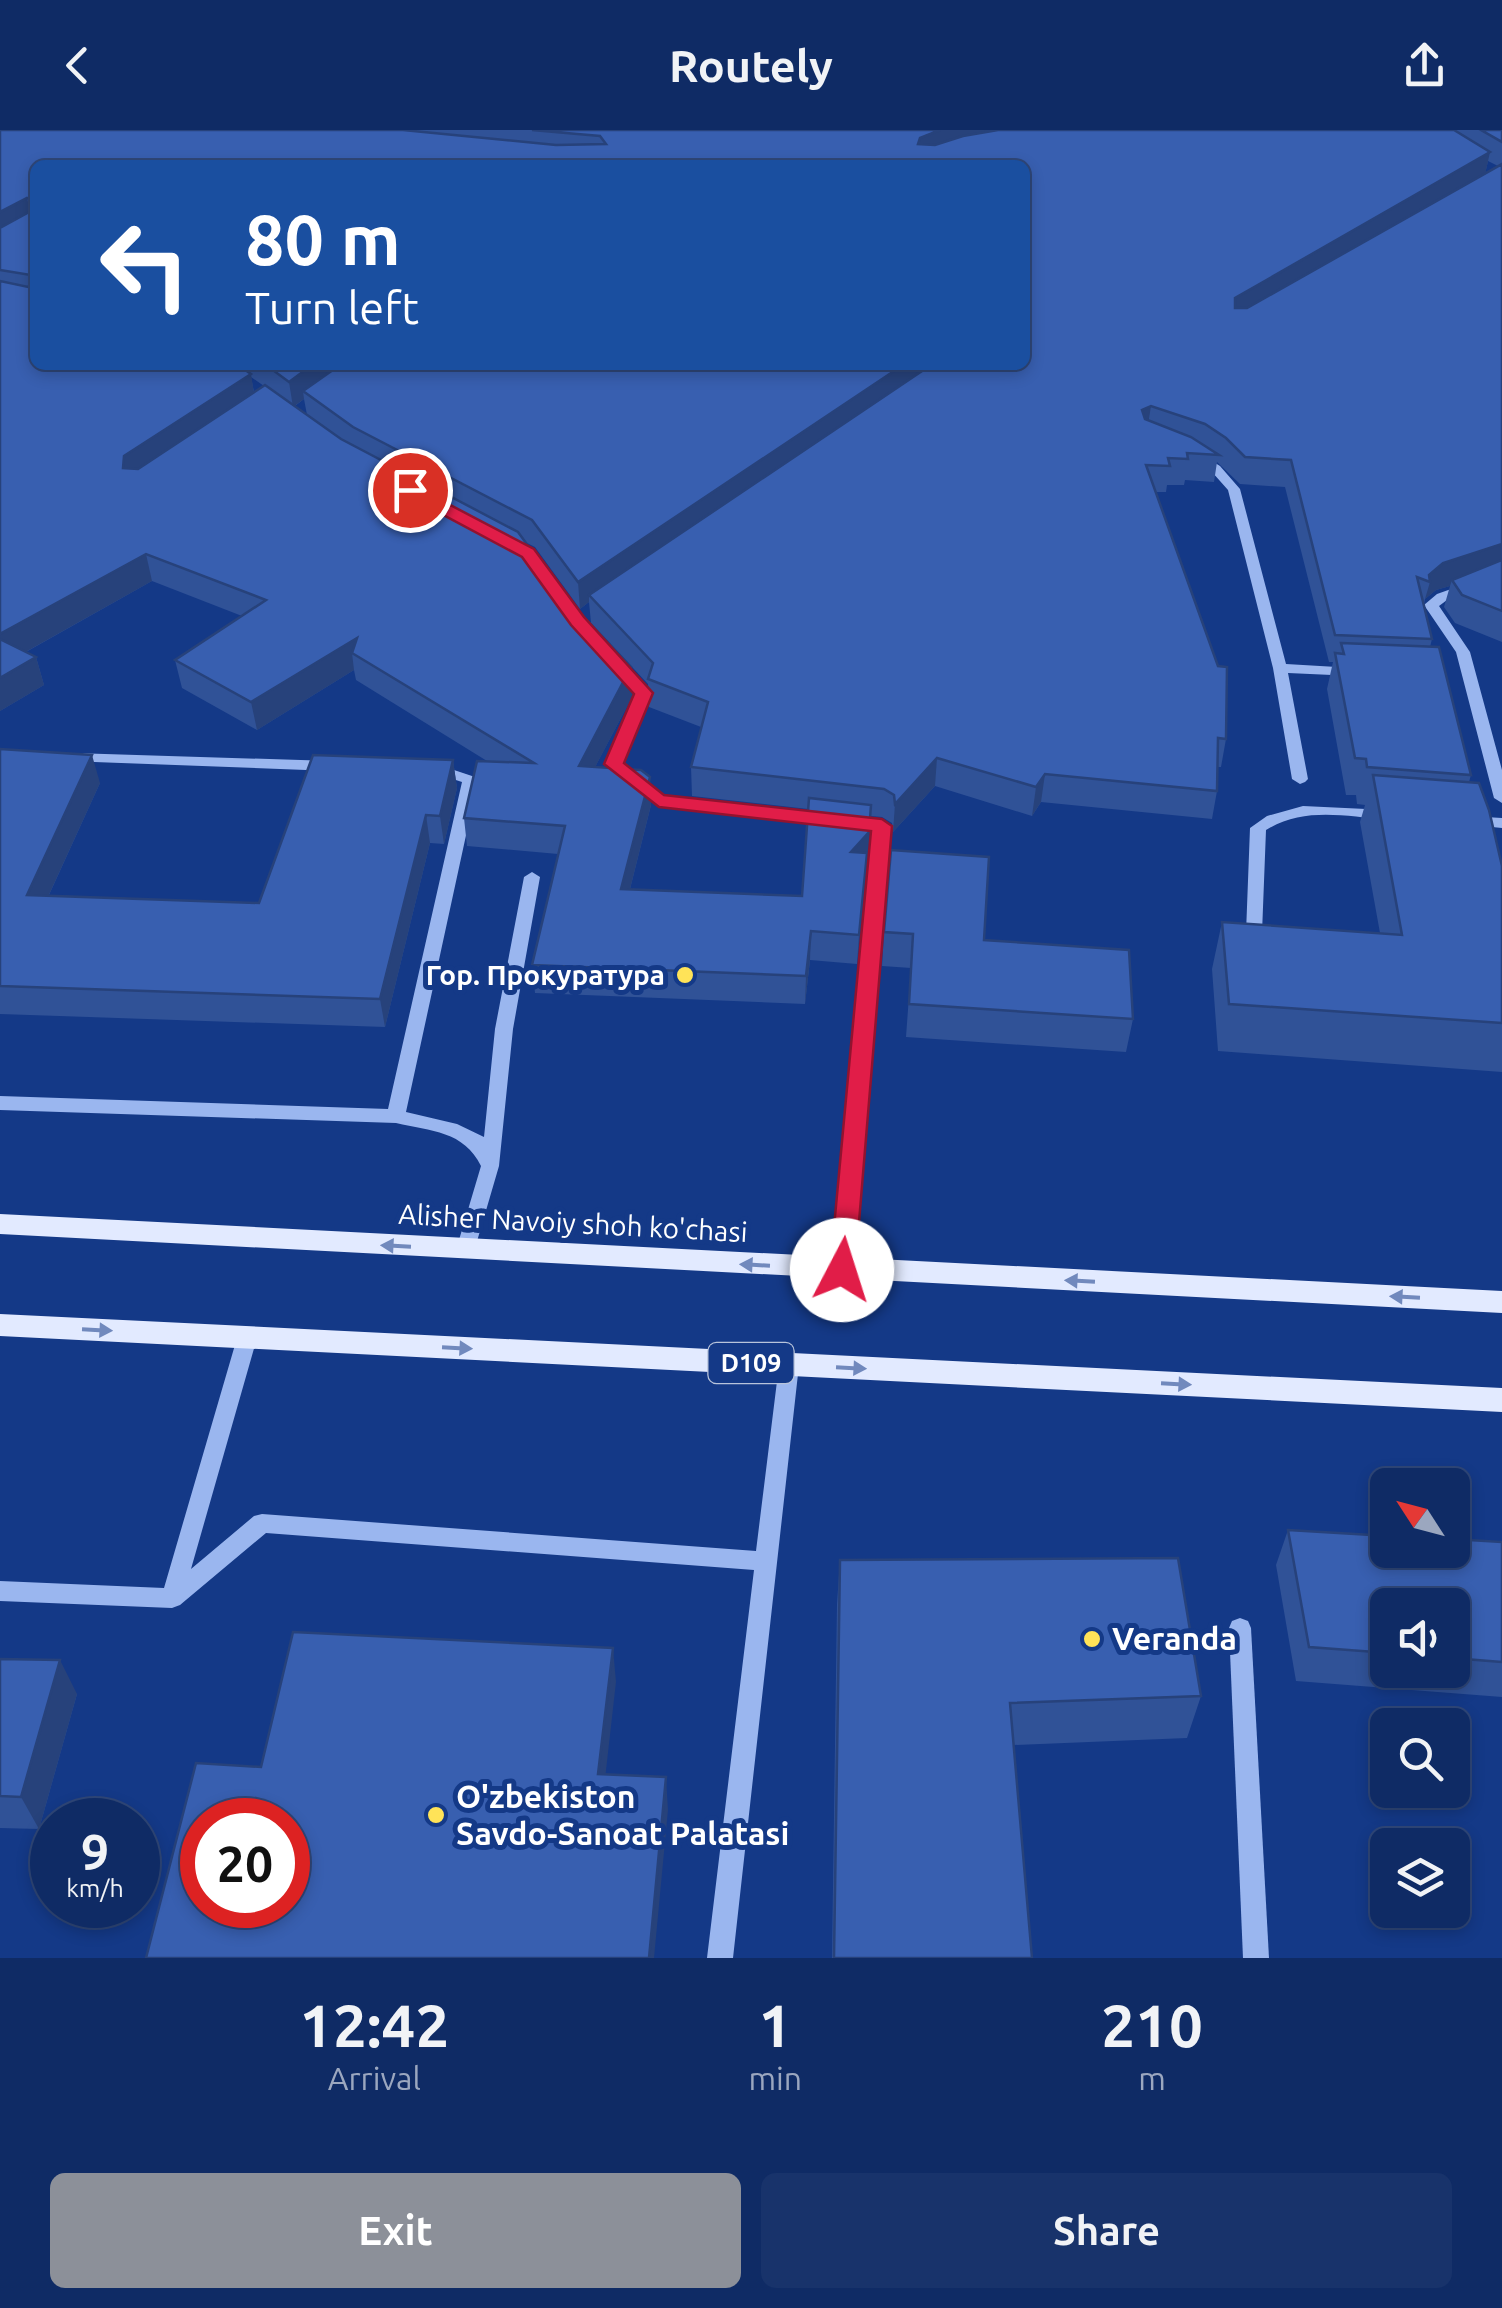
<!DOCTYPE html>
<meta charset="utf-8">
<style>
body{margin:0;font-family:Ubuntu,sans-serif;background:#18336b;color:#f1f3f6;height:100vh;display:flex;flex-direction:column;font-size:38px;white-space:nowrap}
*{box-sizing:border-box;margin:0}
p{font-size:32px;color:#9ba7bf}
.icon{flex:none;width:55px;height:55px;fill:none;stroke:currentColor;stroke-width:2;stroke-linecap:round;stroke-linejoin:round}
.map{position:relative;height:1828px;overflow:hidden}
.side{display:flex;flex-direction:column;background:#0f2b65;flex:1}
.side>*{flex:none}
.banner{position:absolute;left:30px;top:30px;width:1000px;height:210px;border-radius:15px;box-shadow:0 5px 15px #0003,0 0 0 2px #2f4779;background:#1a4fa0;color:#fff;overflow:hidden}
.needle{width:65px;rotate:306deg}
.tools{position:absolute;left:1370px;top:1338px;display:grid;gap:20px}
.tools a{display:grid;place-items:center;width:100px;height:100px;border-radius:15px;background:#0f2b65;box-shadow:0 5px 15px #0003,0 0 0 2px #2f4779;font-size:50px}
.speed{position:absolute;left:30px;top:1668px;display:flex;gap:20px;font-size:50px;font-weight:700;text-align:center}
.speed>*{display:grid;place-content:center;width:130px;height:130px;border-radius:50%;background:#0f2b65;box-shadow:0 5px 15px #0003,0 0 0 2px #2f4779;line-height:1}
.speed small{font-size:25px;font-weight:400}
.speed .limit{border:15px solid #d22;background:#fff;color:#111}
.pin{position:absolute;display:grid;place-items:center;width:85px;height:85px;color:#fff;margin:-42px;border:5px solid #fff;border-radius:50%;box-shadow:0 2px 10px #0007}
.me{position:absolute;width:110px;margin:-55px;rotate:5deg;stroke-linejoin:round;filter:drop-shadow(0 0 8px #0008)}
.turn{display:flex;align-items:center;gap:35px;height:210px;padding:0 50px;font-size:45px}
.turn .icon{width:130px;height:130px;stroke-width:2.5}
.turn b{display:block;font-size:70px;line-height:85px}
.eta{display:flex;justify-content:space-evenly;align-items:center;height:170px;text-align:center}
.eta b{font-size:60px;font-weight:700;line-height:70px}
.action{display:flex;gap:20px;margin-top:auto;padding:20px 50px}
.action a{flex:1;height:115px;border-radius:15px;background:#8c9099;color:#fff;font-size:40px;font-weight:700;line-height:115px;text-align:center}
.action a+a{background:#18336b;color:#f1f3f6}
header{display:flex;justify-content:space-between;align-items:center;height:130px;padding:0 50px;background:#0f2b65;font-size:45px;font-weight:700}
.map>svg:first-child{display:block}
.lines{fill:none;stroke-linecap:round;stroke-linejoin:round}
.minor{fill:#9ab6ef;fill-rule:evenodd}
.major{fill:#e2eaff;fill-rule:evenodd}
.wall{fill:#305297;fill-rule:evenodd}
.shaded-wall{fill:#27427b}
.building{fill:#385fb0;stroke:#27427b;stroke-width:2.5;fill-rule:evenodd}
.oneway{fill:#7189bd}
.route{fill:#e11d48;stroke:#92132f;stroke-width:2.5}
.poi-dot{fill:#ffe358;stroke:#143987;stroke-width:4}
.labels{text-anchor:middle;stroke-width:10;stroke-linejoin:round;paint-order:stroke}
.shield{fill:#143987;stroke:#b8c4db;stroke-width:2.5}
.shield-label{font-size:25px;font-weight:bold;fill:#fff}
.poi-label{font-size:28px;font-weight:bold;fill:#fff;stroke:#143987;text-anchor:end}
.street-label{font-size:28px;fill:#fff;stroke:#143987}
.near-poi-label{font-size:32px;font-weight:bold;fill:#fff;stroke:#143987;text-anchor:start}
</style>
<header><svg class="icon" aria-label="back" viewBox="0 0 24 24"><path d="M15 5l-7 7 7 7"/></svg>Routely<svg class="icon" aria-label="share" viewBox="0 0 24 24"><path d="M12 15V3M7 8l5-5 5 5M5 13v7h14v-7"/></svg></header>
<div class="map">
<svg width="1502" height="1828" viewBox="0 0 1502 1828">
<rect width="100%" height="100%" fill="#143987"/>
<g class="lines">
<g class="minor">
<polygon points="1199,323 1220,336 1240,359 1286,534 1354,538 1361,542 1354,546 1288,543 1308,649 1305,652 1300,654 1292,649 1273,538 1228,360 1212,342 1195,330 1193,327"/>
<polygon points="1502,441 1502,450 1447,470 1439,476 1470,522 1502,640 1502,673 1494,668 1456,522 1424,475 1437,464"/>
<polygon points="618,532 623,533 651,563 622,633 663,666 882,691 890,696 852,1140 849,1145 842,1148 835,1145 832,1140 874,700 659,675 654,673 606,634 637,564 611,536"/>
<polygon points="73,623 332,631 340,636 332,641 68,631 65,628 68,625"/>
<path d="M433 633 475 647 478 650 406 982 457 994 484 1007 495 899 524 747 532 742 540 747 513 899 499 1036 473 1125 466 1127 459 1125 456 1120 481 1036C464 1001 431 1001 396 993L0 980V966L388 979 462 652 428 641 425 638Z"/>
<path d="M1303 676 1387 680 1395 685 1387 690C1345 686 1303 677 1266 700L1262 803 1254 809 1248 807 1246 803 1250 698 1267 686Z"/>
<polygon points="1468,686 1502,688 1502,698 1462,694 1460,691 1462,688"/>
<polygon points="247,1200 254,1202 257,1208 191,1439 254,1386 262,1384 756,1421 779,1235 782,1229 789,1227 796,1229 799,1235 733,1828 707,1828 754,1440 266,1403 180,1475 172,1478 0,1471 0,1451 164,1458 237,1208 240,1202"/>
<polygon points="1240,1488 1248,1491 1251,1498 1269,1828 1243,1828 1229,1498 1232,1491"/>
</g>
<g class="major">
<polygon points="0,1084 1502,1161 1502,1183 0,1104"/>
<polygon points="0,1184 1502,1258 1502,1282 0,1206"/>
</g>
</g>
<g class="wall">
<path d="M0 0H1502V512L1455 493 1444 477 1450 456 1436 460 1425 469 1424 474 1432 509 1430 517 1471 645 1469 652 1502 736V942L1218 921 1212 839 1222 792 1380 803 1360 692 1365 675 1357 674 1356 665H1346L1327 559 1333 532H1329L1285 357 1240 354 1217 332 1214 352 1185 350 1184 355H1167L1166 362H1155L1226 609 1221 637H1218L1217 661 1212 689 1041 672 1032 686 935 656 893 702 892 693 882 687 871 686 857 834 810 830 805 874 535 863 532 835 558 724 467 716 464 688 487 631 356 550 354 540 257 600 182 558 175 530 242 486 152 451 26 522 36 527 44 555 0 581ZM1488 31 1498 36 1485 44ZM1025 35V235H35ZM251 247 264 256 254 262ZM304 269 307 285 295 276ZM525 412 535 417 580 479 589 472 591 493 648 554 649 577 701 597 691 637 692 666 808 679 802 766 630 759 651 675 650 647 595 637 633 565Z"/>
<polygon points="0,619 100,653 49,765 259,773 453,630 457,658 444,714 430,713 385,897 0,884"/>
<polygon points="884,802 984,810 1133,889 1126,922 906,907 911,838 882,836"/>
<path d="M1288 1400 1502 1412V1567L1296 1551 1276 1435ZM1388 1475H1452V1540H1388Z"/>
<polygon points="840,1430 1201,1566 1187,1608 1014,1615 1032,1828 832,1828 837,1474"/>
<polygon points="0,1529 77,1564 39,1699 0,1698"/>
</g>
<g class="shaded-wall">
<polygon points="940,0 1066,0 919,32 920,8"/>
<polygon points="1490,22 1485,45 1231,193 1235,168"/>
<polygon points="27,68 33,92 0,110 0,82"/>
<polygon points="312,235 353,235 303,261 304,269 293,277 289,252"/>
<polygon points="903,235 939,235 589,465 589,472 580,479 578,452"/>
<polygon points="251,244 255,270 130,353 123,338 124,326"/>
<polygon points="1151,276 1147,301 1142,280"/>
<polygon points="1502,414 1502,439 1452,450 1450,456 1436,460 1425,469 1430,452 1429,445 1443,433"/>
<polygon points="146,424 152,451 4,534 0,520 0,504"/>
<polygon points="357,508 352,523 354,540 257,600 251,572"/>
<polygon points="36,527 44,555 0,581 0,548"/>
<polygon points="631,537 633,565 581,664 579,636"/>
<polygon points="92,625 100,653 36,793 27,765"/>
<polygon points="937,628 935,656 893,702 895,674"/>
<polygon points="453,630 457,658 444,714 440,686"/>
<polygon points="1045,644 1041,672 1032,686 1036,657"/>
<polygon points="650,647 651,675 623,787 621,759"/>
<polygon points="871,675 870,703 857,834 859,805 851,722"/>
<polygon points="426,685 430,713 385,897 380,869"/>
<polygon points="811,801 810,830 805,874 806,846"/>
<polygon points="613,1518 616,1552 602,1676 598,1644"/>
<polygon points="60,1530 77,1564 39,1699 21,1667"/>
<polygon points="666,1647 668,1680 654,1828 649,1828"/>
</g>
<g class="building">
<polygon points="0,0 403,0 556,15 606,14 600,6 532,0 940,0 920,8 918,14 935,15 963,6 998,0 1454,0 1490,22 1235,168 1235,178 1247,178 1502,34 1502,414 1443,433 1429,445 1430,452 1417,447 1432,509 1335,505 1291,330 1245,327 1226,308 1205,294 1151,276 1142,280 1145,289 1191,307 1219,325 1187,323 1188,329 1168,328 1170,336 1146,335 1218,536 1227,537 1226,609 1218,608 1217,661 1045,644 1036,657 937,628 895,674 894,665 884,659 691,637 708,572 648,549 653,533 589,465 931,235 1025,235 1025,35 35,35 35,235 238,235 251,244 124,326 123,338 138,339 265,255 341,309 518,402 567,469 631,537 579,636 641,640 650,647 621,759 802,766 809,668 871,675 869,702 851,722 867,723 859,805 811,801 806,846 532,835 565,696 464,688 477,631 534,633 352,523 357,508 251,572 175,530 266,470 146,424 0,504 0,151 28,157 32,153 31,145 0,140 0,98 31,81 33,71 27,68 0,82"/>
<polygon points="1481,0 1502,0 1502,12"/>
<polygon points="266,235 312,235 289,252"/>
<polygon points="340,235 903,235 578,452 532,390 353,297 303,261"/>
<polygon points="1502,430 1502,481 1462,465 1452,450"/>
<polygon points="0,509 36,527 0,548"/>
<polygon points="1341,513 1439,517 1471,645 1367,637 1366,629 1355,628 1335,523 1344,524"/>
<polygon points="0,619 92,625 27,765 259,773 313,625 453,630 440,686 426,685 380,869 0,856"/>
<polygon points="1373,645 1479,653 1489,680 1502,736 1502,893 1229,874 1222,792 1402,805"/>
<polygon points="891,720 989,727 984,810 1129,820 1133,889 909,874 913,804 884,802"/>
<polygon points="1288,1400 1388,1406 1388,1420 1452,1420 1452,1409 1502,1412 1502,1532 1452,1528 1452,1475 1388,1475 1388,1523 1309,1517"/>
<polygon points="1178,1428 1201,1566 1010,1573 1032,1828 834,1828 840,1430"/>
<path d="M293 1502 613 1518 598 1644 666 1647 649 1828H146L196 1633 261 1637ZM202 1690H288V1775H202Z"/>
<polygon points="0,1529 60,1530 21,1667 0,1666"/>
</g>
<defs><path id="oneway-solid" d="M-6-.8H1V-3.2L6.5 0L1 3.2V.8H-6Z" transform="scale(2.5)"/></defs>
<g class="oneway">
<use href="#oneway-solid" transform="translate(396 1116) rotate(-177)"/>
<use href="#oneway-solid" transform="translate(755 1135) rotate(-177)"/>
<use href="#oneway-solid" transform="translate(1080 1151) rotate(-177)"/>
<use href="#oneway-solid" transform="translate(1405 1167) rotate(-177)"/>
<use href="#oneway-solid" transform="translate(97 1200) rotate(3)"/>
<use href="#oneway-solid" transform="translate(457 1218) rotate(3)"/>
<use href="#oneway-solid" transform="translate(851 1238) rotate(3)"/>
<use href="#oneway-solid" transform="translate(1176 1254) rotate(3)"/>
</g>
<polygon class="route" points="404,357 416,357 534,419 584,487 653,563 624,633 664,665 882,689 892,696 855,1140 851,1147 834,1147 830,1140 871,701 659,677 604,634 634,564 571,495 522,427 404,364"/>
<g class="poi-dot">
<circle cx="685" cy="845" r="10"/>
<circle cx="1092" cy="1509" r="10"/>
<circle cx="436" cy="1685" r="10"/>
</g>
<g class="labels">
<rect class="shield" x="708.5" y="1213" width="85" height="40" rx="8"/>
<g class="shield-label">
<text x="751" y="1242">D109</text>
</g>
<g class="poi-label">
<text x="665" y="855">Гор. Прокуратура</text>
</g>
<g class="street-label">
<text transform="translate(573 1093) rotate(3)" y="10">Alisher Navoiy shoh ko'chasi</text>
</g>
<g class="near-poi-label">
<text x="1112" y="1520">Veranda</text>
<text x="456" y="1678">O'zbekiston<tspan x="456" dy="37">Savdo-Sanoat Palatasi</tspan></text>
</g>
</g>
</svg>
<div class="tools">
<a><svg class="needle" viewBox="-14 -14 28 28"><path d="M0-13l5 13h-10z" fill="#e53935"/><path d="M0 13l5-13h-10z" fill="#9ba7bf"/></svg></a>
<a><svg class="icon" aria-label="sound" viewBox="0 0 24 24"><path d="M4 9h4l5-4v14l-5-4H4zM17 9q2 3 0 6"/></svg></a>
<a><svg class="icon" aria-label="search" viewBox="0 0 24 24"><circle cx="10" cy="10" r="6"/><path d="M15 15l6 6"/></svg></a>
<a><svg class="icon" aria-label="layers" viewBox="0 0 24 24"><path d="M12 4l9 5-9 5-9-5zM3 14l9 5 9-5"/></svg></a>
</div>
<div class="speed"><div>9<small>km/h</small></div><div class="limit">20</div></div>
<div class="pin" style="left:410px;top:360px;background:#d93025"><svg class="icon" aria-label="arrive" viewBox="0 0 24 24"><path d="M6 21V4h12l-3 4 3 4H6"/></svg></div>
<svg class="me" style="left:842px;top:1140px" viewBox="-20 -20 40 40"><circle r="19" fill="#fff"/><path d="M0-13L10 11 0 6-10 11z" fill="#e11d48"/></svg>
<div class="banner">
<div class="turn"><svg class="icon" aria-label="left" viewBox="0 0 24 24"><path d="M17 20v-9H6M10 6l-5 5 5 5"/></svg><div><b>80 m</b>Turn left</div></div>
</div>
</div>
<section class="side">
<div class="eta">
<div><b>12:42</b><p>Arrival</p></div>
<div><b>1</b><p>min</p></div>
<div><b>210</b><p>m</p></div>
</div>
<div class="action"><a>Exit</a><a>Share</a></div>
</section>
